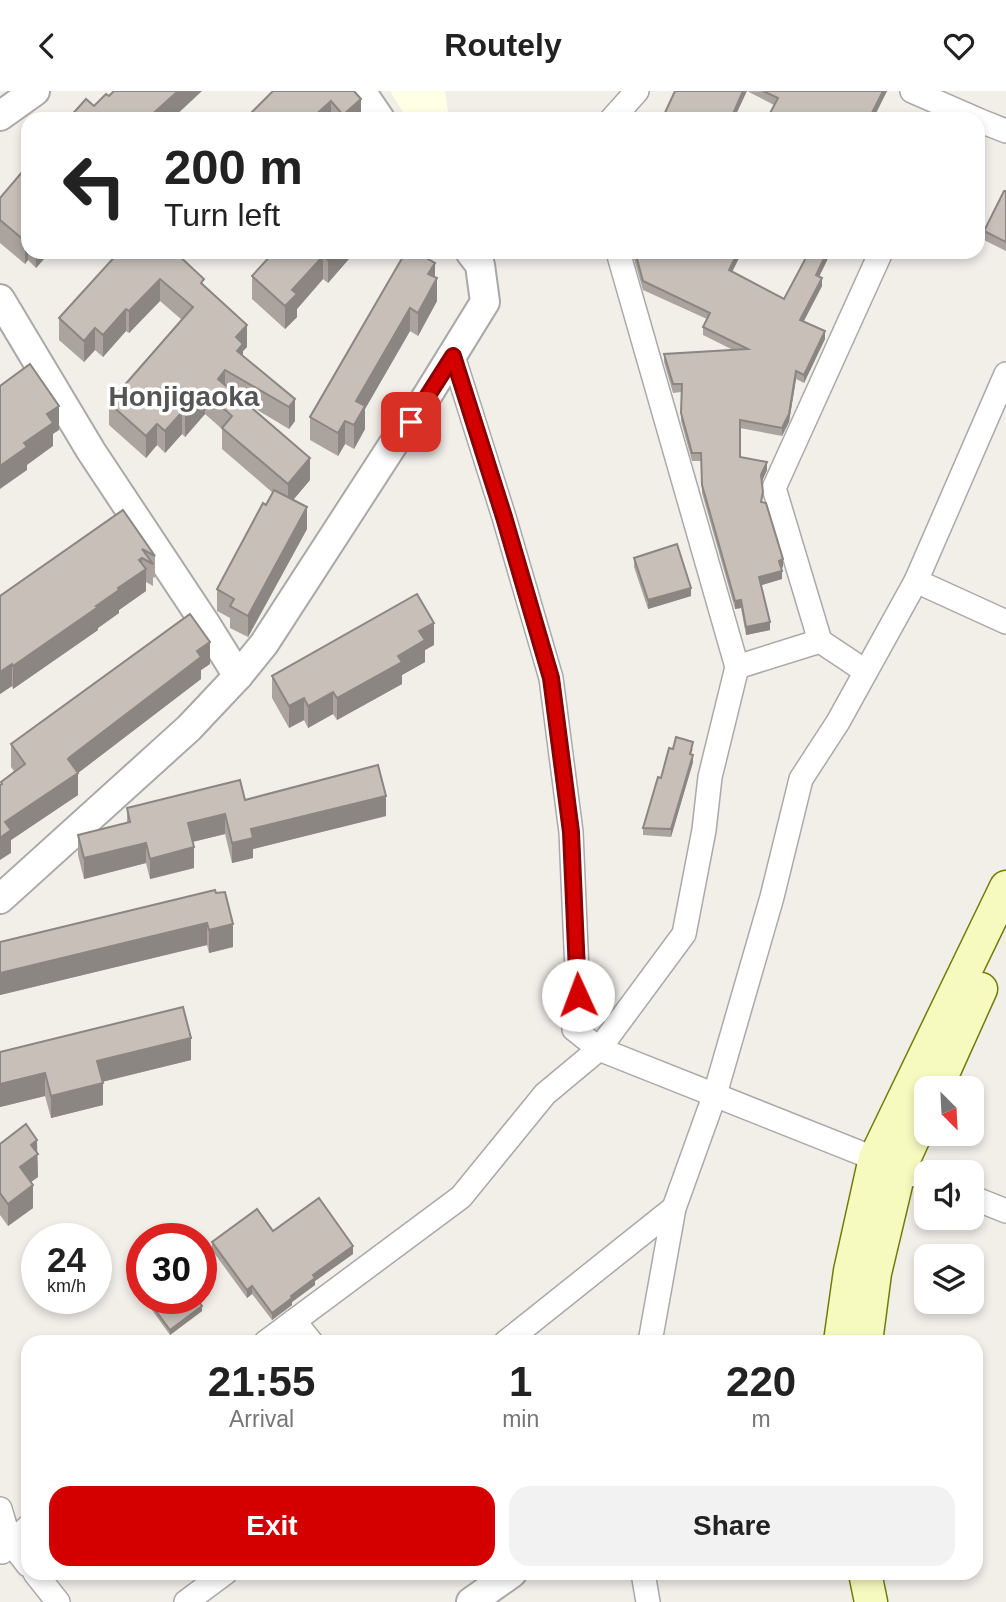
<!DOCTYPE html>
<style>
body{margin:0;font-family:Arial,sans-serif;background:#f2f2f2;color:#222;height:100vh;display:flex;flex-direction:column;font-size:26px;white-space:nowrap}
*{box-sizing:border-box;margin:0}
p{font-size:23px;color:#767676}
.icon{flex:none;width:38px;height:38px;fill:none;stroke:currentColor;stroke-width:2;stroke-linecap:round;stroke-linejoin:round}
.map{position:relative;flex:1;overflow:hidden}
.side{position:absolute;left:21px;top:1244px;width:962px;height:245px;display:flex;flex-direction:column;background:#fff;border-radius:21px;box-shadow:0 4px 10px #0003}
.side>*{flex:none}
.top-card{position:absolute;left:21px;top:21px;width:964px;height:147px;border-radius:21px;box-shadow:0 4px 10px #0003;background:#fff;color:#222;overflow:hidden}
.needle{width:46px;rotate:156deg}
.fabs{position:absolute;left:914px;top:985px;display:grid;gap:14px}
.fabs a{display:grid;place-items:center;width:70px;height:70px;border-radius:14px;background:#fff;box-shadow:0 4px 10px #0003;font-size:35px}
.speed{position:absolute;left:21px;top:1132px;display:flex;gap:14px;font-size:35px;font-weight:700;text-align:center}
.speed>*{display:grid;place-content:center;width:91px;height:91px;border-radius:50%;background:#fff;box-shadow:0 4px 10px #0003;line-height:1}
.speed small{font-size:18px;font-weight:400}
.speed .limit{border:10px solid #d22;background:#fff;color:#111}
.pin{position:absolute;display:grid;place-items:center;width:60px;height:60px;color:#fff;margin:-30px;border-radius:14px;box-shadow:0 4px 10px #0006}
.me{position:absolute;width:77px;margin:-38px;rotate:358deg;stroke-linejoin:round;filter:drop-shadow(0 0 5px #0008)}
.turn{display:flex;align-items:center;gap:24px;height:147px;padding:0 28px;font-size:32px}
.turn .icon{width:91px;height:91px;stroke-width:2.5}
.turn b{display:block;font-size:49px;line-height:60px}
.eta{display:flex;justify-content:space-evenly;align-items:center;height:119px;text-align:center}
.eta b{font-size:42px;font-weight:700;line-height:49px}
.primary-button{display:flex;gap:14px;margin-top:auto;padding:14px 28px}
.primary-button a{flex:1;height:80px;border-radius:21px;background:#d40000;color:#fff;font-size:28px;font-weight:700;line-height:80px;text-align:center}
.primary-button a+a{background:#f2f2f2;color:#222}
header{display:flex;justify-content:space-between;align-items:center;height:91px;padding:0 28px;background:#fff;font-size:32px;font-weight:700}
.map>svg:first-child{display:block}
.education{fill:#ffffe5}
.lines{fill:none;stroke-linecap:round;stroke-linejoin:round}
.minor-casing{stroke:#a9a9a9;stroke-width:26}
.tertiary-casing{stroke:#a9a9a9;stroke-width:32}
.secondary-casing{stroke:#707d05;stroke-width:35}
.minor{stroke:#fff;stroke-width:23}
.tertiary{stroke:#fff;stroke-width:28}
.secondary{stroke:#f7fabf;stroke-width:32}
.wall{fill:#aba49e}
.shaded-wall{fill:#8b8681}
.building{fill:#c7bfb8;stroke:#8b8681;stroke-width:2}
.route-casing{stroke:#8a0000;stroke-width:18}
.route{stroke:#d40000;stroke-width:12}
.labels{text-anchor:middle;stroke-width:7;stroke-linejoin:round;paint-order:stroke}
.quarter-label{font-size:28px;font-weight:bold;fill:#555;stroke:#fff}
</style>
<header><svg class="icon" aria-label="back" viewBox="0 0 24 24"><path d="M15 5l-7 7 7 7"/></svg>Routely<svg class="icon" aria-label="heart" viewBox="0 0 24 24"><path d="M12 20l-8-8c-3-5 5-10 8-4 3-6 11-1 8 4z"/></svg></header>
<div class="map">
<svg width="1006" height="1511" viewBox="0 0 1006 1511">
<rect width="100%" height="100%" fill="#f2efe9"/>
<polygon class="education" points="390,0 445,0 449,28 407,28"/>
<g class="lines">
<g class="minor-casing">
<g id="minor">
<polyline points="912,0 976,28"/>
<polyline points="612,28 637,0"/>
<polyline points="978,29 1006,40"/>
<polyline points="453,265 504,426 551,587 571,741 578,904 574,938 599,958 926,1088"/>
<polyline points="916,490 1006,531"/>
<polyline points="737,576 820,550"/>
<polyline points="865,580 820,550 774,397 881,161"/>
<polyline points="971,1106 1006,1120"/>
<polyline points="294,1230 311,1251"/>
<polyline points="266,1251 461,1106 545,1003 599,958 684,843 704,739 710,686 737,576 618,161"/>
<polyline points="506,1251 674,1117"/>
<polyline points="650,1251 674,1117 715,1003 772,806 801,688 838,631 916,490 1006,283"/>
<polyline points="0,1418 10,1451 28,1474"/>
<polyline points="2,1461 28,1436"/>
<polyline points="35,1482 58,1511"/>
<polyline points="643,1482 648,1511"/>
<polyline points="186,1511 225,1482"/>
</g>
</g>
<g class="tertiary-casing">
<g id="tertiary">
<polyline points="361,0 380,28"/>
<polyline points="0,25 35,0"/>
<polyline points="0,208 91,360 205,532 238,585"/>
<polyline points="0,808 189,637 238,585 264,553 396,349 411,331 485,211 480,174 470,161"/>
<polyline points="471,1511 512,1482"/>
</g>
</g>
<g class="secondary-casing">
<g id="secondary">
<polyline points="936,998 981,898"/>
<polyline points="840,1251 850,1180 875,1067 1006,796"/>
<polyline points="866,1251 875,1182 900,1077 926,1020"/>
<polyline points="865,1482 871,1511"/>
</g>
</g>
<use href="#minor" class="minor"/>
<use href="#tertiary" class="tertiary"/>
<use href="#secondary" class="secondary"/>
</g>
<g class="wall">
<polygon points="354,0 361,28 245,28"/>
<polygon points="675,0 887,0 873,28 774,14 747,0"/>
<polygon points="28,74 28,161 50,161 36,177 28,169 25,173 0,152 0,107"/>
<polygon points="1006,100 1006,160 984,149 984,140"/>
<polygon points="274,161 355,161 328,192 323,188 297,218 297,226 285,238 252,208 252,185"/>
<polygon points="632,161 742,161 732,181 784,208 809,161 831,161 819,186 822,195 804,230 825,248 804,292 796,288 789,331 782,345 740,337 740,366 767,379 762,390 762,412 783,476 781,477 782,488 761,494 770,539 746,544 741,517 735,518 702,402 701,370 692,370 681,330 681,301 673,302 664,271 664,263 733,259 703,244 703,236 707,228 643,199"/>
<polygon points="180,164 180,166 204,195 247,256 243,260 243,266 295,308 295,330 289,338 249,314 310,389 293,409 307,438 248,546 230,537 230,527 217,520 217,498 273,402 222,358 222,338 205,323 185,346 182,343 165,362 157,354 146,367 109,334 109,312 182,229 160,210 129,242 126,240 103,266 95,259 84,271 59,249 59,227"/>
<polygon points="435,186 437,210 418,245 410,240 365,318 365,338 354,358 345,353 338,365 310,349 310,326"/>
<polygon points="123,419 155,465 155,487 153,486 153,495 146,491 146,500 119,519 119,522 98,537 98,539 13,598 12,595 0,603 0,505"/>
<polygon points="634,467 691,505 648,518 634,476"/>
<polygon points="434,554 425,559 425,571 402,584 402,593 337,629 333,623 308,637 304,629 289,637 272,607 272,585"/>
<polygon points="210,573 201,579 201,588 78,682 78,704 11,749 11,762 1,694 1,691 14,680 11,676 11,653"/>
<polygon points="673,658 693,658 691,663 693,671 671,746 643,744 643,737 661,687"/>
<polygon points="245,709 386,725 253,758 253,767 232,772 225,743 192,751 194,777 150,788 146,772 84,788 78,764 78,744 127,732 127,717"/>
<polygon points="215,799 233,856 209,862 207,854 0,904 0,851"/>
<polygon points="0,961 191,969 102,991 103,1014 51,1027 45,1005 0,1016"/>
<polygon points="0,1053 37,1062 38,1086 30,1091 33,1117 8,1135 0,1124"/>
<polygon points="273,1140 353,1163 315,1190 315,1194 292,1211 292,1214 272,1229 252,1203 247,1207 212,1159 212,1151"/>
<polygon points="144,1208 197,1208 202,1220 170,1244"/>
</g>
<g class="shaded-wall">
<polygon points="178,0 202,0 172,28 147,28"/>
<polygon points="743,0 747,0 734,28 732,25"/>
<polygon points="883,0 887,0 873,28 869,28"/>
<polygon points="361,8 361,28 343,28 343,24"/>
<polygon points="331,10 331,28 311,28"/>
<polygon points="28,147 28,169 25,173 25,150"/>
<polygon points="36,161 50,161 36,177"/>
<polygon points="335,161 355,161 328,192 328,169"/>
<polygon points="738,161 742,161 729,187 729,179"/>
<polygon points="827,161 831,161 816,192 816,184"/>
<polygon points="323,165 323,188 297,218 297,226 285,238 285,215 292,199"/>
<polygon points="435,172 435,192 437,187 437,210 418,245 418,222 428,183"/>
<polygon points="822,187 822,195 800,237 800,229"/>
<polygon points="160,188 160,210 129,242 129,220"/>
<polygon points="410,217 410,240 365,318 365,338 354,358 354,334 356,310"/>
<polygon points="126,218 126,240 103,266 103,244"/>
<polygon points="247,234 247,256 243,260 243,275 237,282 236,246"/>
<polygon points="95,237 95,259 84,271 84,250"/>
<polygon points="825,240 825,248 804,292 804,284"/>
<polygon points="225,279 225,300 218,288"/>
<polygon points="796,280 796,288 789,331 782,345 782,337"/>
<polygon points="205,301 205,323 185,346 185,324"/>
<polygon points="295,308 295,330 289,338 289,316"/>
<polygon points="59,315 59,339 53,343 53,355 27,374 27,379 0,398 0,375 24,352 47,323"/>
<polygon points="182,321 182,343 165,362 165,340"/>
<polygon points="345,330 345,353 338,365 338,342"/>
<polygon points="157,333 157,354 146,367 146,345"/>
<polygon points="310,367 310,389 288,415 288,393"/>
<polygon points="767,371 767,379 761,392 761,384"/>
<polygon points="307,416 307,438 248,546 248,525"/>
<polygon points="142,467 142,480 146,478 146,500 119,519 119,522 98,537 98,539 13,598 13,575 96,515 118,497 139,469"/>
<polygon points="783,468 783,476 779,478 779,470"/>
<polygon points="782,480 782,488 759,495 759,486"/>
<polygon points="691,497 691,505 648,518 648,509"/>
<polygon points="741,509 741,517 735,518 735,510"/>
<polygon points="770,531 770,539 746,544 746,536"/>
<polygon points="434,532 434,554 425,559 425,571 402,584 402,593 337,629 337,607 398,565 419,540"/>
<polygon points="210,551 210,573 201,579 201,588 78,682 78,704 11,749 11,762 0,769 0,747 5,731 70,666 197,560"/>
<polygon points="12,573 12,595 0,603 0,581"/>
<polygon points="333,601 333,623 308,637 308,615"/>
<polygon points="304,607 304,629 289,637 289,615"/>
<polygon points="693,664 693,671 671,746 671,738"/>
<polygon points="386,705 386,725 253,758 253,767 232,772 232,752 251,738"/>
<polygon points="225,723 225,743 188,752 188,732"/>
<polygon points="146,752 146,772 84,788 84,767"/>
<polygon points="194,756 194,777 150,788 150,768"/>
<polygon points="207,832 207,854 0,904 0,882"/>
<polygon points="233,833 233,856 209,862 209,839"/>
<polygon points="191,947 191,969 97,992 97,970"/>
<polygon points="45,982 45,1005 0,1016 0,993"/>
<polygon points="103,992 103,1014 51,1027 51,1005"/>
<polygon points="37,1049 38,1086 20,1099 20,1076 31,1054"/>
<polygon points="33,1094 33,1117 8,1135 8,1113"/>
<polygon points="353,1155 353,1163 315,1190 315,1194 292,1211 292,1214 272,1229 272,1222 313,1184"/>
<polygon points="252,1195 252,1203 247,1207 247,1199"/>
<polygon points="202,1215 202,1220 170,1244 170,1239"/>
</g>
<g class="building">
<polygon points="114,0 178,0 147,28 68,28 86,8 94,15 106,3 109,5"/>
<polygon points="273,0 354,0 361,8 343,24 331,10 311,28 245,28"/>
<polygon points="675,0 743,0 732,25 739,28 662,28"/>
<polygon points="763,0 883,0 869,28 767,28 778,7"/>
<polygon points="28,74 28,147 25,150 0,129 0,107"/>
<polygon points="1004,100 1006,100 1006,151 984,140"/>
<polygon points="119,161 177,161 176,162 204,188 201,192 247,234 236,246 243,253 237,260 295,308 289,316 225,279 218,288 310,367 288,393 222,337 232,325 205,301 185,324 182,321 165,340 157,333 146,345 109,312 193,216 160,188 129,220 126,218 103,244 95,237 84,250 59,227"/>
<polygon points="274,161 335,161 328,169 323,165 292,199 297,203 285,215 252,185"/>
<polygon points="407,161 416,161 435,172 428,183 437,187 418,222 410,217 356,310 365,315 354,334 345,330 338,342 310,326 401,169"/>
<polygon points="635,161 738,161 729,179 784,208 809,161 827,161 816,184 822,187 800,229 825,240 804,284 796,280 789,323 782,337 740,329 740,366 767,371 761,384 763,401 761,411 766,412 783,468 779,470 782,480 759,486 770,531 746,536 741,509 735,510 702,394 701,362 692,362 681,322 682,293 673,293 664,263 748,258 703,236 710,222 643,190"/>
<polygon points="30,273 59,315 47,323 53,332 24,352 27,356 0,375 0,295"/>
<polygon points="274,399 307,416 248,525 230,515 234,508 217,498 263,412 266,414"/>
<polygon points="123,419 155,465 142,458 153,473 142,467 139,469 146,478 118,497 119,499 96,515 98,516 13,575 12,573 0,581 0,505"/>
<polygon points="677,453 691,497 648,509 634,467"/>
<polygon points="417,503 434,532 419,540 425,549 398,565 402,571 337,607 333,601 308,615 304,607 289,615 272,585"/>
<polygon points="190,523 210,551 197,560 201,566 70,666 68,668 78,682 5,731 11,739 0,747 0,694 2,693 1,691 25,673 11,653"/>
<polygon points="676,646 693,651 690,663 693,664 671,738 643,737 658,686 661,687 669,657 673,658"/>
<polygon points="378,674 386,705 251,738 253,747 232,752 225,723 188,732 194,756 150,768 146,752 84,767 78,744 130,731 127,717 240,689 245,709"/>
<polygon points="215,799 216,802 225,801 233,833 209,839 207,832 0,882 0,851"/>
<polygon points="183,916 191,947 97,970 103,992 51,1005 45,982 0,993 0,961"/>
<polygon points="26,1033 37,1049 31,1054 38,1063 20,1076 33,1094 8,1113 0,1102 0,1053"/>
<polygon points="319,1107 353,1155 313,1184 315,1187 291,1205 292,1207 272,1222 252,1195 247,1199 212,1151 257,1118 273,1140"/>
<polygon points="147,1208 197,1208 202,1215 170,1239"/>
</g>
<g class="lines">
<g class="route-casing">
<polyline id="route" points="411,331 453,265 504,426 551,587 571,741 578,904"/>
</g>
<use href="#route" class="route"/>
</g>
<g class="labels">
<g class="quarter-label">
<text x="184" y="315">Honjigaoka</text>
</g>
</g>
</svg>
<div class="fabs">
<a><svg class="needle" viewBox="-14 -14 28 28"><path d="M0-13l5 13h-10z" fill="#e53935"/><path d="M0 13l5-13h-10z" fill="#767676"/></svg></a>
<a><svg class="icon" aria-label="sound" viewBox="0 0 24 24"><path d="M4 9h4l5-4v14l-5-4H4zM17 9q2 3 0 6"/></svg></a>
<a><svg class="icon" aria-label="layers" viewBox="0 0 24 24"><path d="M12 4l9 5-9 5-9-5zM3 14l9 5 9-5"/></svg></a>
</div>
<div class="speed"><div>24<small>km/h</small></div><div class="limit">30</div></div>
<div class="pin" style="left:411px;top:331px;background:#d93025"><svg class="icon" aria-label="arrive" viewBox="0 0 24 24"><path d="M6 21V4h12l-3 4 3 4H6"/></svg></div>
<svg class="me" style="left:578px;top:904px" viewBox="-20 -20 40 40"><circle r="19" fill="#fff"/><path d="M0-13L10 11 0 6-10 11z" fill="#d40000"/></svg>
<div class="top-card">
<div class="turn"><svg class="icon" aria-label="left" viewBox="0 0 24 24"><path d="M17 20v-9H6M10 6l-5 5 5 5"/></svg><div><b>200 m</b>Turn left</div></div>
</div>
<section class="side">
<div class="eta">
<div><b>21:55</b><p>Arrival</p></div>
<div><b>1</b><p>min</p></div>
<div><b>220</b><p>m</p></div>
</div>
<div class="primary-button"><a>Exit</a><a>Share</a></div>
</section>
</div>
